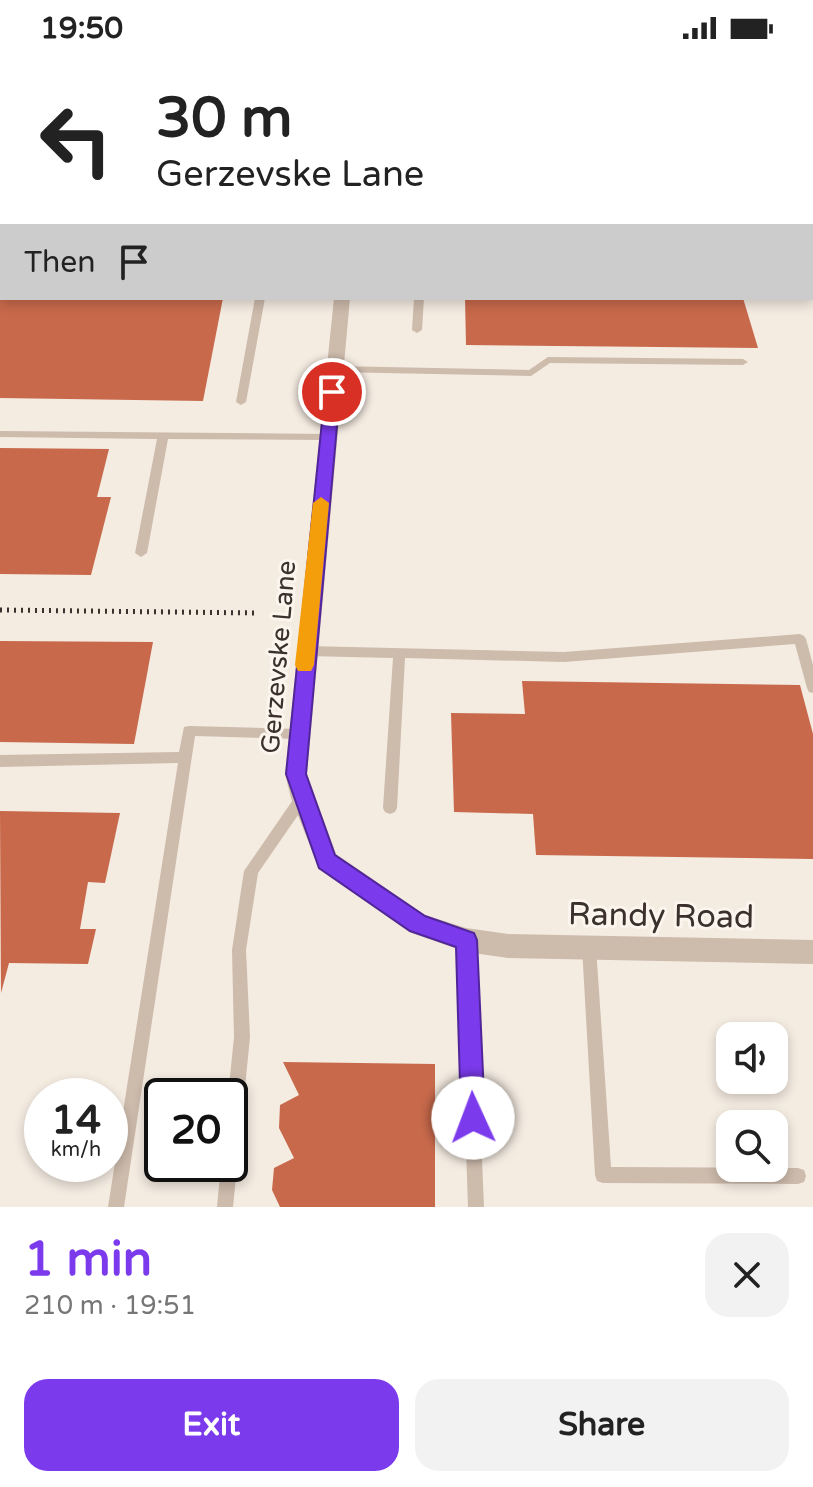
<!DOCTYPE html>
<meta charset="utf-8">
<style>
body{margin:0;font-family:"Varela Round",sans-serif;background:#f2f2f2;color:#222;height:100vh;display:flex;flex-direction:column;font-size:30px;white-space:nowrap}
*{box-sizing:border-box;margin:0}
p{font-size:26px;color:#767676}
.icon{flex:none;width:44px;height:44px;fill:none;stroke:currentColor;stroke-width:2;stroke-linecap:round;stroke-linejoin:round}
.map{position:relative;height:1151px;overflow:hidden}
.panel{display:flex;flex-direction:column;background:#fff;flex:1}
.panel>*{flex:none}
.banner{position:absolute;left:0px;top:0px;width:814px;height:244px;box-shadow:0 4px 12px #0003;background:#fff;color:#222;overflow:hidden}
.tools{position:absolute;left:716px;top:966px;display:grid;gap:16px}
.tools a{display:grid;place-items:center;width:72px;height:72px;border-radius:16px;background:#fff;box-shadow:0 4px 12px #0003;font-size:40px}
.speed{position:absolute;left:24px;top:1022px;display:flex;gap:16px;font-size:40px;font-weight:700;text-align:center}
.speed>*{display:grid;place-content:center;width:104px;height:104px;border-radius:50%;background:#fff;box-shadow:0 4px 12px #0003;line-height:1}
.speed small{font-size:20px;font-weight:400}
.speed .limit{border:4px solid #111;border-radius:12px;background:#fff;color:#111}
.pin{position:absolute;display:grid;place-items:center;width:68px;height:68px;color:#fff;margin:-34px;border:4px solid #fff;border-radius:50%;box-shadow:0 2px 8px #0007}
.me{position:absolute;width:88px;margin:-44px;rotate:358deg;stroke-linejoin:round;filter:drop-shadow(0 0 6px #0008)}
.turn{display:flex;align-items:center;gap:28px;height:168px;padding:0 24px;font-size:36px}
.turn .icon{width:104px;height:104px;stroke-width:2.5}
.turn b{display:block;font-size:56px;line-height:68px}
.then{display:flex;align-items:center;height:76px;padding:0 24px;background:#0003;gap:16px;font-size:30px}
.round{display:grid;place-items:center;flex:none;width:84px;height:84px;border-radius:24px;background:#f2f2f2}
.overview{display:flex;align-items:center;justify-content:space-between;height:136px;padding:0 24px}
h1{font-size:48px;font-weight:700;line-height:60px;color:#7c3aed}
.primary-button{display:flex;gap:16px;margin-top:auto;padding:16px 24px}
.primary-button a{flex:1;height:92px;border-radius:24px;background:#7c3aed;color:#fff;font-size:32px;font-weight:700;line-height:92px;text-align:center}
.primary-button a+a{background:#f2f2f2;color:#222}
.status{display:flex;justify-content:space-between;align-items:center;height:56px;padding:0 40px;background:#fff;direction:ltr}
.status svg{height:22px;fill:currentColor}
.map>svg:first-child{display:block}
.building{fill:#c8694b}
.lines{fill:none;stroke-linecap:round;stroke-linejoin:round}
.lane{fill:#cdbbac;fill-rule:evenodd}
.street{fill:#cdbbac;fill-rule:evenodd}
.rail{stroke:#3b302b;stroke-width:5;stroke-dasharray:2 5;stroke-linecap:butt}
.route{fill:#7c3aed;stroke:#51269a;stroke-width:2}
.slow{fill:#f59e0b}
.labels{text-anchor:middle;stroke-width:6;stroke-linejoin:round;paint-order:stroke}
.street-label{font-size:26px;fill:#3b302b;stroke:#fbf5ee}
.near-street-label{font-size:32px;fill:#3b302b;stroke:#fbf5ee}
</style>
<div class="status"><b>19:50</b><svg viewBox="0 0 49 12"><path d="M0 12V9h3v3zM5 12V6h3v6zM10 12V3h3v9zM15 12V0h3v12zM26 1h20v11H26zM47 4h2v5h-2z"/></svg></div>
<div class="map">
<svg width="813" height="1151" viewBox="0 0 813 1151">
<rect width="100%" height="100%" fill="#f4ebe1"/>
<g class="building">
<polygon points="0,242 223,242 203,345 0,342"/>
<polygon points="465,242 743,242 758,292 466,289"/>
<polygon points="0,392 109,393 97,441 111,441 91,519 0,518"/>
<polygon points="0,585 153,586 134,688 0,686"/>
<polygon points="522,625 800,629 813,678 813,803 536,799 533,758 454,756 451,657 525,658"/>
<polygon points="0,755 120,757 105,827 88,826 80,873 96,873 88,908 9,907 1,937"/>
<polygon points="283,1006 435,1008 435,1151 280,1151 272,1134 274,1112 294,1102 279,1072 280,1049 299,1039"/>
</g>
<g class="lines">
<g class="lane">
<polygon points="311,0 319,0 317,2 309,2"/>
<rect x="0" y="148" width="2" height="6"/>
<polygon points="255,242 265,242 246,346 241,349 236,346"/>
<polygon points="414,242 424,242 422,274 417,277 412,274"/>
<polygon points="548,301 743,303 748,306 743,309 550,307 531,320 334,316 329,313 334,310 529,314"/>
<polygon points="0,375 328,378 333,381 328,384 168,383 147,497 141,501 135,497 157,383 0,381"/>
<polygon points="800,578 804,580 806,583 813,609 813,637 809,636 807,632 795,588 564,606 405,602 397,752 395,756 390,758 385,756 383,752 393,602 306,600 302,598 300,595 302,592 306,590 564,596"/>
<polygon points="189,670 298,673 303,674 304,678 303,682 298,683 195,680 124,1151 108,1151 178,707 0,711 0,699 179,696 184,671"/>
<polygon points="302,736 307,738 309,742 307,746 258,817 246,894 250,981 233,1151 217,1151 221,1108 230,1108 230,1040 228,1040 234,981 232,894 244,815 297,738"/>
<polygon points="466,877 471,879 473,884 484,1151 468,1151 459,884 461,879"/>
<polygon points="589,884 594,886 596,891 611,1111 798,1112 804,1114 806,1120 804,1126 798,1128 603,1127 597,1125 595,1119 582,891 584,886"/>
</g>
<g class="street">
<rect x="0" y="72" width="2" height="8"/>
<rect x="812" y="79" width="1" height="8"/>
<polygon points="334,242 350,242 307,718 336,798 425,859 466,872 508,878 813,884 813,908 508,902 466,896 409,876 319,812 291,742 285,718"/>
</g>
<polyline class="rail" points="0,554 258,557"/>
</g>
<polygon class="route" points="332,331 340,336 306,718 335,799 425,860 474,877 477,884 485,1062 481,1071 473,1074 464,1071 461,1062 456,891 410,875 319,812 286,718 325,336"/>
<polygon class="slow" points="321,441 329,447 314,609 311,615 298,615 295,609 313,447"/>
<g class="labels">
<g class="street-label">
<text transform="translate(278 601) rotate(-85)" y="9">Gerzevske Lane</text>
</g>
<g class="near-street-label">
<text transform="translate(661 859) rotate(1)" y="11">Randy Road</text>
</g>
</g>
</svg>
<div class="tools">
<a><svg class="icon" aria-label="sound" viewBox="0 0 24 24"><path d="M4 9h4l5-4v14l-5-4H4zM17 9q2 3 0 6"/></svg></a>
<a><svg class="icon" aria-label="search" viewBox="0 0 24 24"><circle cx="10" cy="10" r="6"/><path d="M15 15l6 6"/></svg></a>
</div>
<div class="speed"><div>14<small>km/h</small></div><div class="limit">20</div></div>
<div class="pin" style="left:332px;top:336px;background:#d93025"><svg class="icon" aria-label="arrive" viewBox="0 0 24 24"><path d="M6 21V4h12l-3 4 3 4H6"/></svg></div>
<svg class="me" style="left:473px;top:1062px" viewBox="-20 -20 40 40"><circle r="19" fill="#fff"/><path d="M0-13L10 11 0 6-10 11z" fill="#7c3aed"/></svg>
<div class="banner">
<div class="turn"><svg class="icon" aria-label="left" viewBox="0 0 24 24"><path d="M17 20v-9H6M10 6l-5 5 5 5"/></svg><div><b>30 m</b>Gerzevske Lane</div></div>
<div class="then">Then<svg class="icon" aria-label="arrive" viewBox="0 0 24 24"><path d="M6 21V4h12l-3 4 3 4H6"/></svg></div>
</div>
</div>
<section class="panel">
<div class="overview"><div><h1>1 min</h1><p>210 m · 19:51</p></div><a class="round"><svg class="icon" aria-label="close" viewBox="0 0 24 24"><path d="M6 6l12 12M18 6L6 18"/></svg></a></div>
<div class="primary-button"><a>Exit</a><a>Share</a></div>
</section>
